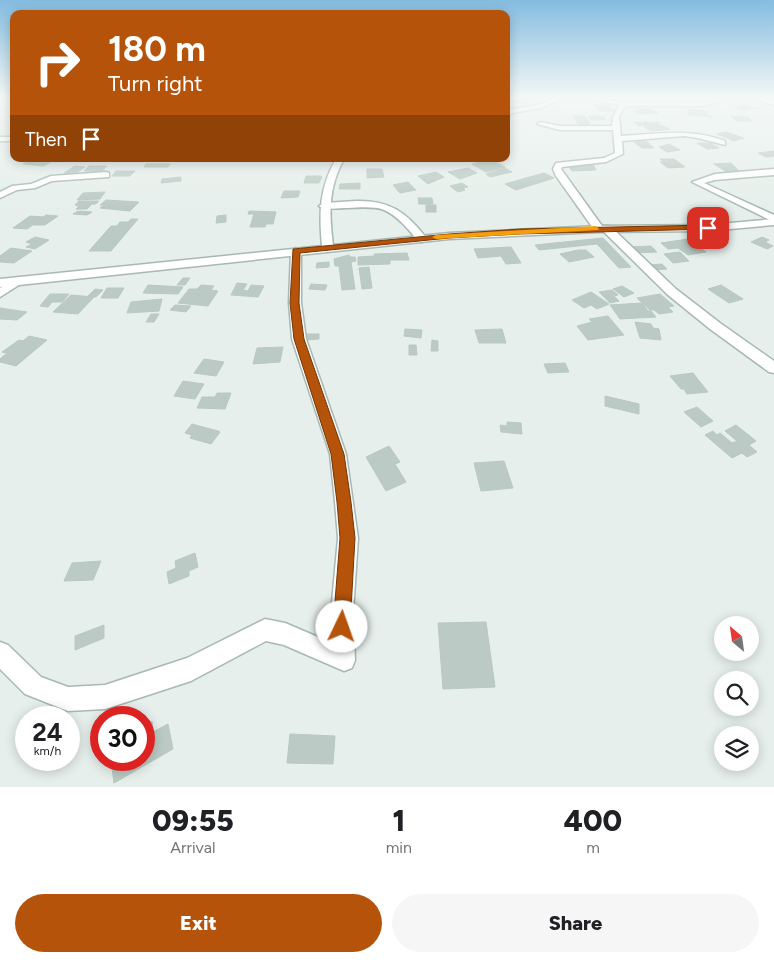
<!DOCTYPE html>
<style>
body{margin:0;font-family:Figtree,sans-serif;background:#f6f6f6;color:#202124;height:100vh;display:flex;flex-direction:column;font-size:19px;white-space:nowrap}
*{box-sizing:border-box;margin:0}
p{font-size:16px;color:#757577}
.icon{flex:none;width:28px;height:28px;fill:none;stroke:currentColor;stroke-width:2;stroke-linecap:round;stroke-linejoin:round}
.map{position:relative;height:787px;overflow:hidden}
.side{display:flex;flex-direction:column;background:#fff;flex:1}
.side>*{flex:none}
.hud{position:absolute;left:10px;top:10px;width:500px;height:152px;border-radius:10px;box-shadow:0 2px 12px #0003;background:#b45309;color:#fff;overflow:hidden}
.needle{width:32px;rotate:331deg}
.tools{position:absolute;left:714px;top:616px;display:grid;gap:10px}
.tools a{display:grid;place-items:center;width:45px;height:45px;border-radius:50%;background:#fff;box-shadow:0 2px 12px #0003;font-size:25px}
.speed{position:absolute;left:15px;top:706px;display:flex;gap:10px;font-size:25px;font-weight:700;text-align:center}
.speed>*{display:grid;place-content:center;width:65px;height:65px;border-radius:50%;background:#fff;box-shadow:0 2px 12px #0003;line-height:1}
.speed small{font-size:12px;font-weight:400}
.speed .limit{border:8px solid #d22;background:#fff;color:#111}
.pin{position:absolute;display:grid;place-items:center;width:42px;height:42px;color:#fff;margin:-21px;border-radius:10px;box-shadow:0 2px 8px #0006}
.me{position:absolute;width:55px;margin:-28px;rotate:3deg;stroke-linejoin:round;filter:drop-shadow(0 0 4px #0008)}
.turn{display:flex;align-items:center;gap:18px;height:105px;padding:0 15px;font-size:22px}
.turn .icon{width:65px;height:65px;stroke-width:2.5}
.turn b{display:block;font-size:35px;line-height:42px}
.then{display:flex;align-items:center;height:48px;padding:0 15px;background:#0003;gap:10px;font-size:19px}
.eta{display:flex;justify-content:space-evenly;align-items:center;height:85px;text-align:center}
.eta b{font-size:30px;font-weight:800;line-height:35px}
.primary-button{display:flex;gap:10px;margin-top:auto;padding:10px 15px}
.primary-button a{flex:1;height:58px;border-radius:30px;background:#b45309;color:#fff;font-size:20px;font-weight:800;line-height:58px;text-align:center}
.primary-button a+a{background:#f6f6f6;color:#202124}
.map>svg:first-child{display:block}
.building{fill:#bbcac4;stroke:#b8c9c2}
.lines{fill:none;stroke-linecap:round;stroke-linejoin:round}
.minor-casing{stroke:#a8b8b2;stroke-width:3}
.tertiary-casing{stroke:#a8b8b2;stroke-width:3}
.minor{fill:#fff;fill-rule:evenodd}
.tertiary{fill:#fff;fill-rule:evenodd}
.route{fill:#b45309;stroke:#753606}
.slow{fill:#f59e0b}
</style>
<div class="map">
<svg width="774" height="787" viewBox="0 0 774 787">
<rect width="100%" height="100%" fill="#e6efeb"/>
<g class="building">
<polygon points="520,98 522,98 534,100 524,104 514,102"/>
<polygon points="594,105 609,105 615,111 600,111"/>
<polygon points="745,105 753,108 758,108 742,110 734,107"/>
<polygon points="636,109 651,109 658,113 637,114 634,111 639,111"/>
<polygon points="687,109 703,110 712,117 689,115 687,112 690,113"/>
<polygon points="573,116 585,116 590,124 578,124"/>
<polygon points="588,116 603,116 606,120 591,120"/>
<polygon points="731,116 748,117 752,121 737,121"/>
<polygon points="633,122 659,122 660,123 639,126"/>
<polygon points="658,124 670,129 652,131 644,127 647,127 645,126"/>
<polygon points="726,132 744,138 734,141 717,134"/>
<polygon points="646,141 654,148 642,148 634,142"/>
<polygon points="697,143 710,143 719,148 707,149"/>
<polygon points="669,144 680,150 667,152 659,147"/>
<polygon points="774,151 774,156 766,157 758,153"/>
<polygon points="33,159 39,159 54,160 44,166 23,164"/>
<polygon points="483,159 490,159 505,167 486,172 472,164 486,160"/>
<polygon points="660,159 674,159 685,167 668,168 660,162 664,162"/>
<polygon points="731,163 739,171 727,172 714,164"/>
<polygon points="146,164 170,164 168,167 144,167"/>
<polygon points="593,164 596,170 572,171 567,165"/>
<polygon points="75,166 85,167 75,174 64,173"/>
<polygon points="89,166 107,166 102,171 84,171"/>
<polygon points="468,168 477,173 460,179 448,172"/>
<polygon points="505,168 512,172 490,177 486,174"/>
<polygon points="367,169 382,169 384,177 367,178"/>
<polygon points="116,171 135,171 130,176 112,176"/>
<polygon points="436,172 444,177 428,184 418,176"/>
<polygon points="544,173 554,178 516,190 505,184"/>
<polygon points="306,176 321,176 322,177 319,183 304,183"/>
<polygon points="181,177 181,181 161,183 162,179"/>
<polygon points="408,182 416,190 400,193 393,185"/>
<polygon points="360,183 360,189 339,189 340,184"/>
<polygon points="462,183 468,187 463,188 465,190 458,192 450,186"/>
<polygon points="284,191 300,191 298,197 281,198"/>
<polygon points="105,192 100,199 77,200 83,193"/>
<polygon points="418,198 432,198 433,204 419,204"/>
<polygon points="106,200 139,202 130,211 100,208 104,205 100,205"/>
<polygon points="79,201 99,201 96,204 92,204 87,209 76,209 79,206 75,205"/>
<rect x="426" y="205" width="10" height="7"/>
<polygon points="78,211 92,212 87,215 73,214"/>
<polygon points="249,211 276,212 273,224 266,224 265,227 250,227 254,214 248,214"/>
<polygon points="46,215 58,216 45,225 33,225"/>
<polygon points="226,215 226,222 216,223 217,216"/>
<polygon points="30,216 44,217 27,229 13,228"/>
<polygon points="131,219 138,219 111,251 89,251 111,226 117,226 120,222 128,222"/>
<polygon points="35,237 49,240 35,249 26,247 32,244 26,242"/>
<polygon points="762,237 769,240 765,242 773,246 767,249 751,242"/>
<polygon points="603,238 631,267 619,268 597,244 539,250 535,245"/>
<polygon points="688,239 706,252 688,255 678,248 668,249 661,243"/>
<polygon points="651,246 657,252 632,253 627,247"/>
<polygon points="511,247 521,263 506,264 501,256 478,258 474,249"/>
<polygon points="11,248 32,251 14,263 0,262 0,256"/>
<polygon points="578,250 586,250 594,257 569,262 560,254"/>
<polygon points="680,252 689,261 673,263 664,254"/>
<polygon points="407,253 409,260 390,260 390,264 358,265 358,257 375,256 374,254"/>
<polygon points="349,255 350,257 355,257 356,261 351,262 355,289 342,290 339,266 335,266 334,259"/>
<polygon points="329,262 329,267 316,268 317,263"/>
<polygon points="662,264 667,269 654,270 649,265"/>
<polygon points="369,267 372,288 362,289 359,268"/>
<polygon points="183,278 190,278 185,285 177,285"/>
<polygon points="237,283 247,284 243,290 248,291 251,285 264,286 258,297 231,295"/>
<polygon points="311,284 327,285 325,290 309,289"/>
<polygon points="148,285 183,287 178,294 143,293"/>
<polygon points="201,285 214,286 211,290 218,291 208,306 178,303 189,289 197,289"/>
<polygon points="721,285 743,299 729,303 708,289"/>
<polygon points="622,286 634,293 624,297 613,289"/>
<polygon points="107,288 124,288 118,298 101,298"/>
<polygon points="95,289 103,290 96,297 88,296"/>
<polygon points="612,290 618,295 614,296 619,301 610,303 599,292"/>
<polygon points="591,292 609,304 597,309 591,305 584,308 572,300"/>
<polygon points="50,294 69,294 62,302 52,302 48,307 40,306"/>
<polygon points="660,294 674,306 668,307 673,312 659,314 654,310 650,310 637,298"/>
<polygon points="71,295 94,297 78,314 53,312"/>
<polygon points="162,299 159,311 127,313 131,302"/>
<polygon points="642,303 648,311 651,311 656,317 620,319 610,305"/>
<polygon points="175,305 191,306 186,312 170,310"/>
<polygon points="0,308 27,312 17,320 0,319"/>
<polygon points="151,314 159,314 154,322 146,322"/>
<polygon points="608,316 624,335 588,340 577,326 592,322 589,319"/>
<polygon points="635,322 651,324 653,328 659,329 661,340 640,338"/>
<polygon points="405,329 422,330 421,338 404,336"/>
<polygon points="502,329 506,343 479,343 475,330"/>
<polygon points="306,334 319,334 319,339 306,340"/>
<polygon points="29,336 47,340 16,366 0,362 0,359 7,353 2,352 19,340 23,341"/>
<polygon points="432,340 438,341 438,351 431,351"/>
<polygon points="409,345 416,345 417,355 409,355"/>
<polygon points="283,347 280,362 253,364 257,348"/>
<polygon points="204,359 224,362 216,376 194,373"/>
<polygon points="565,363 569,372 548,373 544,364"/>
<polygon points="693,373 708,392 687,394 684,389 681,389 670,376"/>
<polygon points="183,381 204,384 195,399 174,396"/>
<polygon points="217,393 231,393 225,409 197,408 202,397 215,397"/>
<polygon points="605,396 639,404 639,414 605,406"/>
<polygon points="697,407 713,421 701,427 684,412"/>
<polygon points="507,422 521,423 522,434 501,432 500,425 507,426"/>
<polygon points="192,424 218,431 220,432 211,444 190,438 192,435 185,433"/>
<polygon points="736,425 756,441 749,445 757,452 747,457 742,453 732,458 705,435 713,431 717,435 720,433 732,443 737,441 725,431"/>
<polygon points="389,446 400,462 395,464 406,482 386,491 366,457"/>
<polygon points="504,461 513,488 481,491 474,463"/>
<polygon points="195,553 198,567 189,571 189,576 169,584 167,572 176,568 175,561"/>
<polygon points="101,561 93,580 64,581 72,563"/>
<polygon points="486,622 495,687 443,689 438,623"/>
<polygon points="104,625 104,638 75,650 75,636"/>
<polygon points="152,721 153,732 168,724 173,749 114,783 111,760 144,760 144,726"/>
<polygon points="290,734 335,736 333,764 287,763"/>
</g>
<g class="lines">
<g class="minor-casing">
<g id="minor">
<polygon points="556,98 563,98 541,108 506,114 506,110 538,105"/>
<path d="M584 98H596L623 102H703L731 98 703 106H625L619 117 621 136C657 134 691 128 725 141V145L698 138 684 136 622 141 623 154 606 162 562 167 561 169 602 226H610L676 289 720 323 774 361V373L769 372 710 329 668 295 603 231H595L556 176 553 169 556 163 604 158 615 153 613 130H560L537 124 540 122 560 126H612L613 117 619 105Z"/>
<polygon points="752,98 761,98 774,101 774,105"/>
<rect x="0" y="137" width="14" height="4"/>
<polygon points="774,169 774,175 715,180 704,183 774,215 774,222 692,182 715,174"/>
<polygon points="106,172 109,173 109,177 52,181 35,188 17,190 0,198 0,192 12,186 31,184 51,176"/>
<path d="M356 201C389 200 407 212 427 239L422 242 418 241C409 230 398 216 384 210 367 203 327 213 319 206L324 203Z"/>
<polygon points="296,248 301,251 301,303 306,339 346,454 358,538 353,613 355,660 352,668 344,671 284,645 266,641 191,681 105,709 68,711 25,694 0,669 0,642 8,645 41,677 68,687 105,685 187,658 265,619 285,623 332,643 331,613 338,538 335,502 330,454 292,339 289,303 291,251"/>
<polygon points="18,278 22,279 24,281 22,283 0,297 0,288"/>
</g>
</g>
<g class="tertiary-casing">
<path id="tertiary" d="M336 159H344C328 188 329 213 333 245L449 233 599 226 708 225 774 219V225L708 231 599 232 449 239 0 287V279L322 246C319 214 319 188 336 159Z"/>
</g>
<use href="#minor" class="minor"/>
<use href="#tertiary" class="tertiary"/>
</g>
<linearGradient id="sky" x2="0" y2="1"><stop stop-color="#84bce0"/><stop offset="0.47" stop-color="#f4f8f6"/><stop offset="1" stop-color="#f4f8f6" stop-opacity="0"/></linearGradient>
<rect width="774" height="208" fill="url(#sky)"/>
<polygon class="route" points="708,225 712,228 711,229 520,234 449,238 300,253 299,303 304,339 344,454 351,502 355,538 350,627 347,633 342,636 336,633 333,627 340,538 337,502 331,454 294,339 290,303 293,249 449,234 520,229"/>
<polygon class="slow" points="596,226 599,229 598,230 436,239 432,237 436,235"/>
</svg>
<div class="tools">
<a><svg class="needle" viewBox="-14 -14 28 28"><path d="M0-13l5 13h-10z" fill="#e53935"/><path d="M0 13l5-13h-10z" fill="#757577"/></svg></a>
<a><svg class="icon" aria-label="search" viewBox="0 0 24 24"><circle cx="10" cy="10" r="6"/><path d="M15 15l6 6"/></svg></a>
<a><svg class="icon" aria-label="layers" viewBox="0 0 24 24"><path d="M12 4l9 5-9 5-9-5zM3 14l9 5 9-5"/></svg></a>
</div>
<div class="speed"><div>24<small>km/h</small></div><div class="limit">30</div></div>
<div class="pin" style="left:708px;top:228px;background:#d93025"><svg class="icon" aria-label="arrive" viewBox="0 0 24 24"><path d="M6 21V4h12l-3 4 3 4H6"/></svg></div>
<svg class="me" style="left:342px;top:627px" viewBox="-20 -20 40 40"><circle r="19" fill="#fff"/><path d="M0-13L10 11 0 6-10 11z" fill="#b45309"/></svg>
<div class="hud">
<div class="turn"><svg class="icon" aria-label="right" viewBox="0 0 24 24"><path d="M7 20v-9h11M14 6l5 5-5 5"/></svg><div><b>180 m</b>Turn right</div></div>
<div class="then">Then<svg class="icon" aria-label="arrive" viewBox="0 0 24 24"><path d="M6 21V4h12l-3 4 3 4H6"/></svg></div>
</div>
</div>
<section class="side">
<div class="eta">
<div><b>09:55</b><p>Arrival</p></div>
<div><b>1</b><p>min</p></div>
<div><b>400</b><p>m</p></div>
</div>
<div class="primary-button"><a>Exit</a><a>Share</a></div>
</section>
